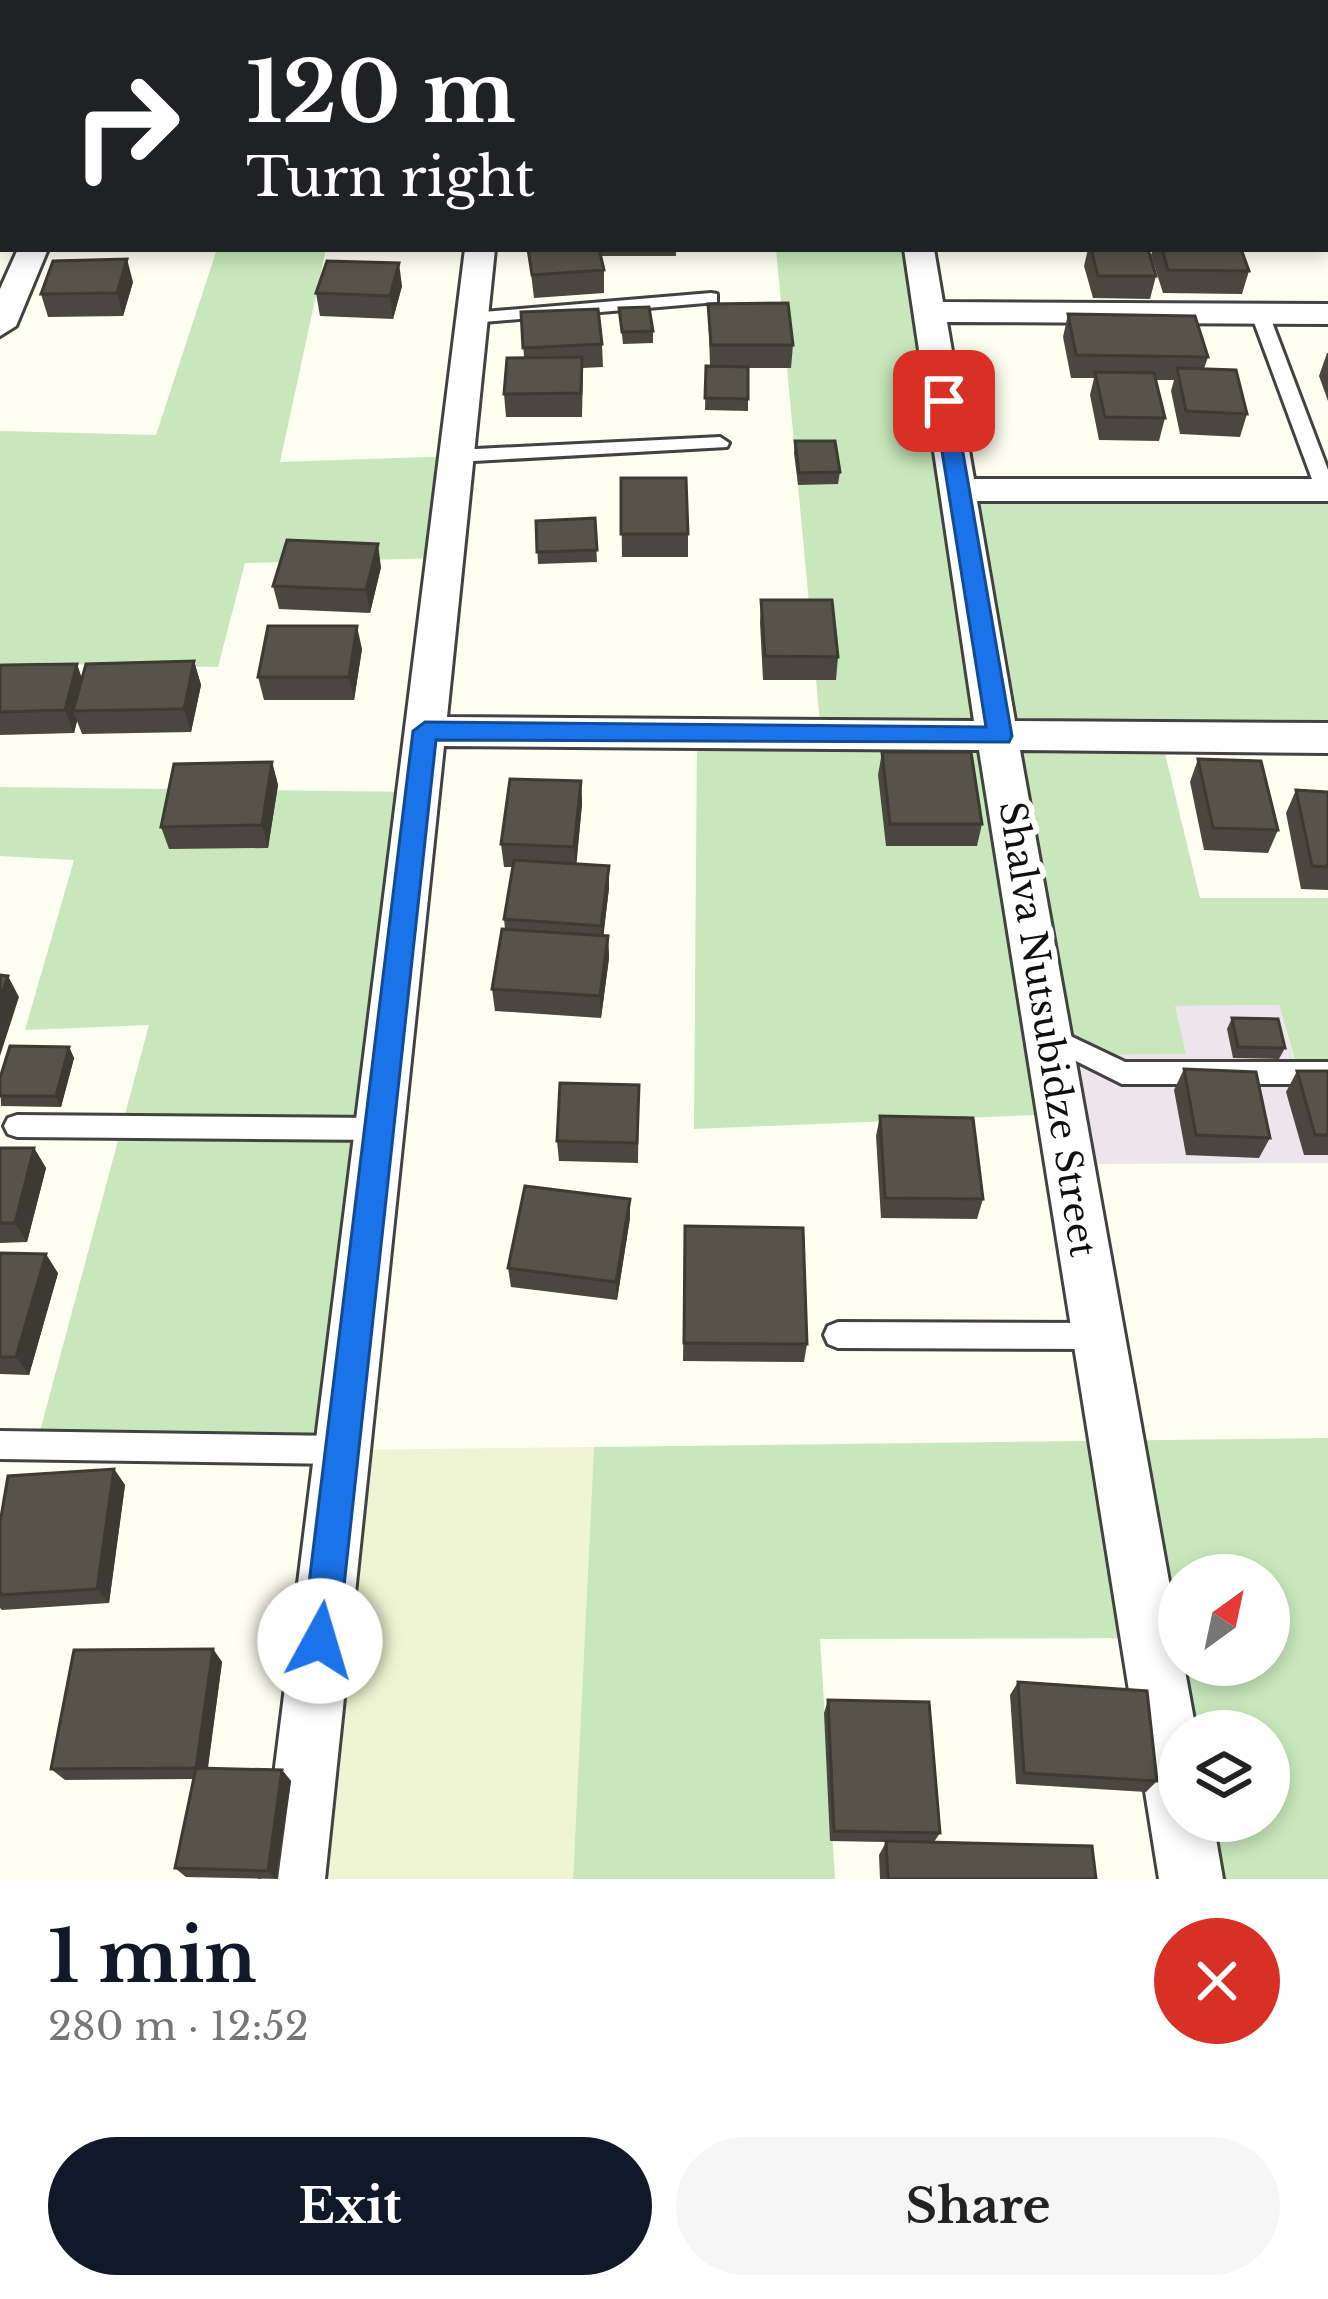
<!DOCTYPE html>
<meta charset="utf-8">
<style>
body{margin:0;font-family:"Libre Baskerville",serif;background:#f6f6f6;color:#222;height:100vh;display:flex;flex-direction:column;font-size:45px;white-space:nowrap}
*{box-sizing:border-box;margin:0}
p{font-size:39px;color:#767676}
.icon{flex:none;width:66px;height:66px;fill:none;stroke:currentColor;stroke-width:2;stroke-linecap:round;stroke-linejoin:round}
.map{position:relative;height:1879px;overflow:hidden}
.side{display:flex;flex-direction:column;background:#fff;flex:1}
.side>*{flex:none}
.guide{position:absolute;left:0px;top:0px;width:1329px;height:252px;box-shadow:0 6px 18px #0003;background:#202124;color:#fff;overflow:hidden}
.needle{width:78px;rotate:33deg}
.controls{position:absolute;left:1158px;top:1554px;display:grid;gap:24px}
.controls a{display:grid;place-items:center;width:132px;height:132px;border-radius:50%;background:#fff;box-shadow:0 6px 18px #0003;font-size:60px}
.pin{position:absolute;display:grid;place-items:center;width:102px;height:102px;color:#fff;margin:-51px;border-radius:24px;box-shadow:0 6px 18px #0006}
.me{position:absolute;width:132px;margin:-66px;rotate:6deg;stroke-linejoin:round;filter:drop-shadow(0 0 9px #0008)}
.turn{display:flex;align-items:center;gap:42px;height:252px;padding:0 48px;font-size:54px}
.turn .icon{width:156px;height:156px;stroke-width:2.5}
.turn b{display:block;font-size:84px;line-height:102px}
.round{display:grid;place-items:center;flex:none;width:126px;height:126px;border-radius:63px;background:#f6f6f6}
.summary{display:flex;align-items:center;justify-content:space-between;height:204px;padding:0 48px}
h1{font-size:72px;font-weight:700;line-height:90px;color:#111827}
.button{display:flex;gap:24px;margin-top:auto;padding:24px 48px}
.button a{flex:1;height:138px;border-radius:72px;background:#111827;color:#fff;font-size:48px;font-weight:700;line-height:138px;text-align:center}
.button a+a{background:#f6f6f6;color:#222}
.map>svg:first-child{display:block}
.industrial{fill:#ede4ec}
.farmland{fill:#eff4d2}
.green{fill:#c8e8bb;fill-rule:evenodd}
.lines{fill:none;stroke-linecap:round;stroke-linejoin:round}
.lane-casing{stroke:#424242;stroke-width:6}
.street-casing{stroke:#424242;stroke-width:6}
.lane{fill:#fff;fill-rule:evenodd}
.street{fill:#fff;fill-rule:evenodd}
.wall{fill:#4b4740}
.shaded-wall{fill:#3d3a34}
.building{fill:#57534b;stroke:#3d3a34;stroke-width:3}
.route{fill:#1a73e8;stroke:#114b97;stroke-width:3}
.labels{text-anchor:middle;stroke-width:12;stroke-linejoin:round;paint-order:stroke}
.street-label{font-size:36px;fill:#0f0f0f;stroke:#fff}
</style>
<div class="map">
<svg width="1328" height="1879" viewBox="0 0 1328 1879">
<rect width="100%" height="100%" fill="#fefef1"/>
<polygon class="industrial" points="1279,1005 1300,1081 1328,1081 1328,1163 1068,1164 1049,1054 1185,1054 1174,1006"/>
<polygon class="farmland" points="594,1447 573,1879 293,1879 342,1450"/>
<g class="green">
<polygon points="217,249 326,249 280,462 456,456 445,558 245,563 218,667 0,663 0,431 156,435"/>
<polygon points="776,249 919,249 959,490 1328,490 1328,738 1161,737 1200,898 1328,898 1328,1081 1301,1081 1279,1005 1175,1006 1186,1054 1049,1055 1059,1114 694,1129 697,733 821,733"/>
<polygon points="0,787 418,792 342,1450 36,1446 149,1025 25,1030 74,860 0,856"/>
<path d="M1328 1438V1879H1191L1181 1821H1269V1731H1179L1149 1638 820 1639 835 1879H573L594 1447ZM1179 1575H1269V1665H1179Z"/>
</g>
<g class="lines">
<g class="lane-casing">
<g id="lane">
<polygon points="711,293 717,294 717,302 472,323 463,318 472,313"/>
<polygon points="1254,310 1269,314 1328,470 1328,495 1316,490 1251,314"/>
<polygon points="720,437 729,443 727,447 456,462 447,456 456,450"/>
<polygon points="1045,1024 1125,1062 1328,1062 1328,1084 1122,1084 1036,1041 1032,1034 1036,1027"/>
<polygon points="17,1115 381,1118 390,1121 394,1129 390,1137 381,1140 17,1137 8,1134 4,1126 8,1118"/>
<polygon points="838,1322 1101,1323 1111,1327 1115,1336 1111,1345 1101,1349 838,1348 828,1344 824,1335 828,1326"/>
<polygon points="0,1431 342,1436 352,1440 357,1450 352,1460 342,1464 0,1459"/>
</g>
</g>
<g class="street-casing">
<g id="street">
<rect x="477" y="0" width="26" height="3"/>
<rect x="867" y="0" width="26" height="3"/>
<rect x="1326" y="140" width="2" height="18"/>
<polygon points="18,249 48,249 16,326 0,336 0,289"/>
<polygon points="465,249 495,249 447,717 974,721 904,249 934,249 943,302 1328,304 1328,324 947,322 974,479 1328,479 1328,501 977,501 1015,721 1328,723 1328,753 1020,750 1179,1637 1179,1665 1184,1665 1196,1731 1179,1731 1179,1821 1213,1821 1223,1879 1159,1879 979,750 444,746 325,1879 261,1879"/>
</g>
</g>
<use href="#lane" class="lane"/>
<use href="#street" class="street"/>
</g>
<g class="wall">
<polygon points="143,0 207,0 206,3 144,3"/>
<polygon points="230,0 293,2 293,0 354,0 353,3 383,3 229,3"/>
<rect x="661" y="0" width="45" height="3"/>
<polygon points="3,11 3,50 0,50 0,12"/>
<polygon points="528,249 676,249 676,256 601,256 604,270 604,293 534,298"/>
<polygon points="1088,249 1148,249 1156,276 1150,299 1093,298 1084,266"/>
<polygon points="1153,249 1241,249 1249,271 1242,294 1163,293 1151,255"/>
<polygon points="133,282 123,316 48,317 41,294"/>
<polygon points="402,286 393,319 320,316 316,293"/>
<polygon points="708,304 793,345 791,368 748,368 748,411 705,410 706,366 710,366"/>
<polygon points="619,308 653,331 653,343 623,344"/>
<polygon points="521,312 602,344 603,367 583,368 582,417 506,417 504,394 524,358"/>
<polygon points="1068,314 1208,357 1204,369 1247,414 1240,437 1180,434 1171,391 1174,380 1155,380 1165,418 1159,441 1099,440 1090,395 1094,378 1071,378 1063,337"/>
<polygon points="1327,353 1328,353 1328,401 1319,376"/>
<polygon points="795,441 840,472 838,484 798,485 794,453"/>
<polygon points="621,478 688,534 688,557 622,557"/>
<polygon points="595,518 597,562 538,564 536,521"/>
<polygon points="381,567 370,613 279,609 273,586"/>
<polygon points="761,600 838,657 836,680 763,680 760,623"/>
<polygon points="362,649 354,700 264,700 258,677"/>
<polygon points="194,661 201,685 191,732 82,734 77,721 74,733 0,735 0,665 82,678"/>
<polygon points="882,752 982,824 977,846 886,846 878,775"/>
<polygon points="1198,759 1278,830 1268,853 1204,850 1190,782"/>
<polygon points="272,762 278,785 268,848 169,849 161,827"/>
<polygon points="581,781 582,804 576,864 609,888 603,936 608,936 609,958 601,1018 495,1011 492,989 505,929 504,919 513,867 504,867 501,844"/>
<polygon points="1296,790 1328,792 1328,890 1301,889 1286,813"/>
<polygon points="1232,1018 1285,1048 1279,1059 1233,1058 1227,1029"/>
<polygon points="69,1047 74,1058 61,1107 1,1106 0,1078"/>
<polygon points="1184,1069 1270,1138 1259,1158 1186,1155 1174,1090"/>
<polygon points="1297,1071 1328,1071 1328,1155 1304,1155 1286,1092"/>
<polygon points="639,1085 638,1163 559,1161 557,1141"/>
<polygon points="880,1116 983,1199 977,1219 881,1218 876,1136"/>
<polygon points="0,1148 34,1148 46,1168 27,1242 0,1243"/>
<polygon points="630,1199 630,1218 617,1300 511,1287 508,1268"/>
<polygon points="685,1226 807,1344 804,1362 683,1361"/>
<polygon points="0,1253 58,1273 29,1375 0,1374"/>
<polygon points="114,1469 125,1485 109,1603 2,1610 0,1608 0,1523"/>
<polygon points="213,1649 222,1662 208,1768 282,1770 291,1781 278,1879 186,1877 175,1868 193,1779 65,1780 51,1769"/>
<polygon points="1018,1682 1157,1781 1146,1792 1016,1784 1010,1695"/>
<polygon points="828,1700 940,1833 934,1842 1096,1879 880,1879 879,1855 886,1842 830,1841 824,1713"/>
</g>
<g class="shaded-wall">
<polygon points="127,259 133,282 123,316 117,293"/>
<polygon points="399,263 402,286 393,319 390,296"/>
<polygon points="378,544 381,567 370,613 366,590"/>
<polygon points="357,626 362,649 354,700 349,677"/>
<polygon points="194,661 201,685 191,732 184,709"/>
<polygon points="77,664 85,687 73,711 77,721 74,733 65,710"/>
<polygon points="272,762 278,785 268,848 262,825"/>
<polygon points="581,781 582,804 576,869 574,847"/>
<polygon points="609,866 609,888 602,948 601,926"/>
<polygon points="608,936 609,958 601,1018 600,996"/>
<polygon points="8,976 19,997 0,1056 0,1000"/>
<polygon points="69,1047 74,1058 61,1107 56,1096"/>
<polygon points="34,1148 46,1168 27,1242 15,1223"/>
<polygon points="630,1199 630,1218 617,1300 616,1282"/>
<polygon points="46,1254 58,1273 29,1375 16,1357"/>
<polygon points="114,1469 125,1485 109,1603 97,1589"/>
<polygon points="213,1649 222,1662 206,1779 196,1768"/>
<polygon points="282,1770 291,1781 276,1879 268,1871"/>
</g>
<g class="building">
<polygon points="230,0 263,0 229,3"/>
<polygon points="1243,0 1269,0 1270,3 1244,3"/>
<polygon points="247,1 383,3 246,3"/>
<polygon points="609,1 652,2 609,3"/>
<polygon points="3,11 3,28 0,28 0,12"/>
<polygon points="528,249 599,249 604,270 532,275"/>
<polygon points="1091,249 1148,249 1156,276 1098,276"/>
<polygon points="1162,249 1241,249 1249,271 1168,270"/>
<polygon points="127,259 117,293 41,294 53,261"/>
<polygon points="327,261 399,263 390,296 316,293"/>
<polygon points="788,303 793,345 711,345 708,304"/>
<polygon points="649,307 653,331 622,332 619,308"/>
<polygon points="598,309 602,344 523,348 521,312"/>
<polygon points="1068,314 1195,316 1208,357 1076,355"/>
<polygon points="582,357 581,393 504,394 507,358"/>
<polygon points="706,366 748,367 748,399 705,398"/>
<polygon points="1177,368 1236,370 1247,414 1186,411"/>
<polygon points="1095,372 1154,373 1165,418 1105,417"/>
<polygon points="795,441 835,441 840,472 799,473"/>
<polygon points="621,478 686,478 688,534 621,534"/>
<polygon points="595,518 597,550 537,552 536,521"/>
<polygon points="287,540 378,544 366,590 273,586"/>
<polygon points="761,600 832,600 838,657 765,656"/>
<polygon points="268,626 357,626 349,677 258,677"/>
<polygon points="194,661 184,709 73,711 86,664"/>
<polygon points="77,664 65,710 0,712 0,665"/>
<polygon points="882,752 971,752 982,824 890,824"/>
<polygon points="1198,759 1261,761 1278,830 1213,828"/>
<polygon points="272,762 262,825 161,827 174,764"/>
<polygon points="510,779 581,781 574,847 501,844"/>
<polygon points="1296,790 1328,792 1328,867 1312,866"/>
<polygon points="514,860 609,866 601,926 504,919"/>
<polygon points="502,929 608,936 600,996 492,989"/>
<polygon points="0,975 8,976 0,1000"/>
<polygon points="1232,1018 1278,1019 1285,1048 1238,1047"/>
<polygon points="10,1046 69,1047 56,1096 0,1096 0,1078"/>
<polygon points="1184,1069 1256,1072 1270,1138 1196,1135"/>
<polygon points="1297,1071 1328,1071 1328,1135 1315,1135"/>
<polygon points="560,1083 639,1085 637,1143 557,1141"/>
<polygon points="880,1116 973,1118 983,1199 885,1198"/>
<polygon points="0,1148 34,1148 15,1223 0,1223"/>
<polygon points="525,1186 630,1199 616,1282 508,1268"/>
<polygon points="685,1226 803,1228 807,1344 684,1343"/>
<polygon points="0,1253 46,1254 16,1357 0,1357"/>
<polygon points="114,1469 97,1589 0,1595 0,1523 8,1476"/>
<polygon points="213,1649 196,1768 282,1770 268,1871 175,1868 196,1768 51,1769 74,1650"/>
<polygon points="1018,1682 1147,1691 1157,1781 1024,1773"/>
<polygon points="828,1700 929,1702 940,1833 834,1831"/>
<polygon points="886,1841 1092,1846 1096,1879 888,1879"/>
</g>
<polygon class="route" points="944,395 954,401 1012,736 1009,742 436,740 338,1641 333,1653 320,1659 308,1653 302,1641 413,731 425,722 986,727 934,401"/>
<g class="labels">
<g class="street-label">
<text transform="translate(1048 1029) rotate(81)" y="13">Shalva Nutsubidze Street</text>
</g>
</g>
</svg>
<div class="controls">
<a><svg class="needle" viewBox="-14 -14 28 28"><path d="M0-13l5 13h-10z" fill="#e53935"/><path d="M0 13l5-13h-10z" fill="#767676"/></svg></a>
<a><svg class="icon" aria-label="layers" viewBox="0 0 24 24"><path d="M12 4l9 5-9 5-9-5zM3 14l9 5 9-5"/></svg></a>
</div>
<div class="pin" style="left:944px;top:401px;background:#d93025"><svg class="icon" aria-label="arrive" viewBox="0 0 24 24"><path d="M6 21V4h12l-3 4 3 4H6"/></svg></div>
<svg class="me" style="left:320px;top:1641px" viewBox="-20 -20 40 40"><circle r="19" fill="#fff"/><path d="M0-13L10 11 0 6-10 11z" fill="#1a73e8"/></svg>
<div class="guide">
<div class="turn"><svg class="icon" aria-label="right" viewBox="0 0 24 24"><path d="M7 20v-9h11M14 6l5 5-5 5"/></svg><div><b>120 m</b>Turn right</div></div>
</div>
</div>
<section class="side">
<div class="summary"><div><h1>1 min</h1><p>280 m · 12:52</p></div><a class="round" style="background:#d93025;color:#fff"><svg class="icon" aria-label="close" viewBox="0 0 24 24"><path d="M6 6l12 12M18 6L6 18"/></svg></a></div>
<div class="button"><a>Exit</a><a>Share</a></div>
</section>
